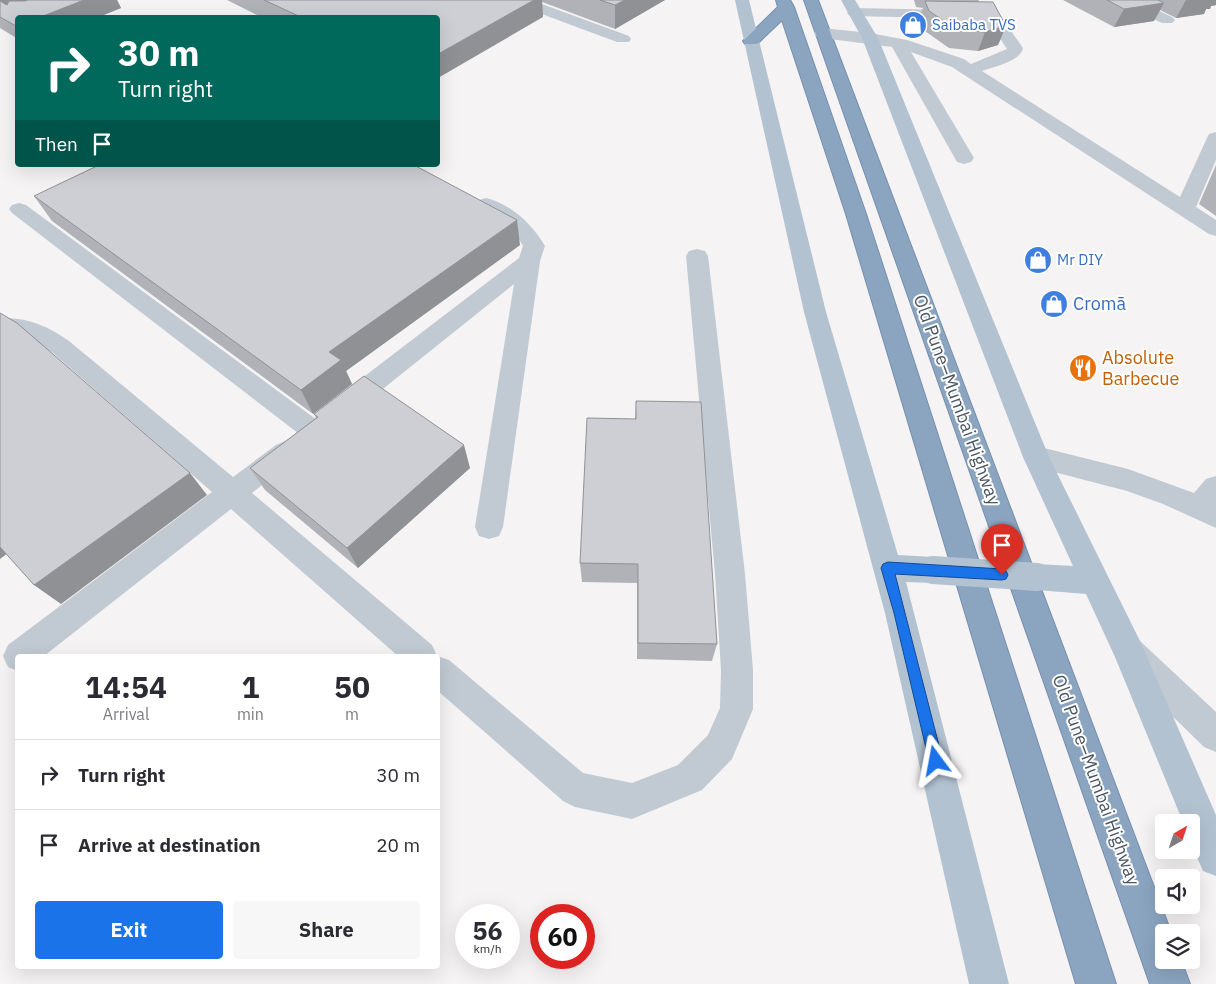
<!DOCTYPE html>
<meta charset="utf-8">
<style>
body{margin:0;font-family:"IBM Plex Sans",sans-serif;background:#f7f7f7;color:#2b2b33;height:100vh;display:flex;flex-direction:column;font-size:19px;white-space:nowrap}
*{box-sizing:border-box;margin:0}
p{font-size:16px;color:#7c7c81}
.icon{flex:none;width:28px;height:28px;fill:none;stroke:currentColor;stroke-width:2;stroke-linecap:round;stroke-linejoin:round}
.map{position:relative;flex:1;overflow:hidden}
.sheet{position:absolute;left:15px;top:654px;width:425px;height:315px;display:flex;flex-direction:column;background:#fff;border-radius:5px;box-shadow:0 5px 20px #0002}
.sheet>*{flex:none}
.hud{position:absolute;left:15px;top:15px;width:425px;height:152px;border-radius:5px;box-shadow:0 5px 20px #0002;background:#00695c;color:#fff;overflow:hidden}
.needle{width:32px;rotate:39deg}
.tools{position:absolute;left:1155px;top:814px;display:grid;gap:10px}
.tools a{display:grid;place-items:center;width:45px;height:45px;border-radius:5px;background:#fff;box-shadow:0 5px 20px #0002;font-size:25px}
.speed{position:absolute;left:455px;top:904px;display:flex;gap:10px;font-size:25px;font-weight:700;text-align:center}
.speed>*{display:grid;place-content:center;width:65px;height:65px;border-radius:50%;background:#fff;box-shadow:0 5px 20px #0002;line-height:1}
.speed small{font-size:12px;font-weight:400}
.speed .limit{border:8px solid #d22;background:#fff;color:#111}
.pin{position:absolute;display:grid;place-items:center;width:42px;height:42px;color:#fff;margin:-51px -21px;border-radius:50% 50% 50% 0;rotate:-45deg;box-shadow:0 0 5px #0007}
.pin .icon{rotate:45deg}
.me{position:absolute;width:55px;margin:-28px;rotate:347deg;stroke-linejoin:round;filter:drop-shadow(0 0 4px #0008)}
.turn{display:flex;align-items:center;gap:18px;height:105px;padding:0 20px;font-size:22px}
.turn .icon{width:65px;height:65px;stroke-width:2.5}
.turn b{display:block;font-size:35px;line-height:42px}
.then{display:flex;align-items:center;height:48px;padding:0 20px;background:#0003;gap:10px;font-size:19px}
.eta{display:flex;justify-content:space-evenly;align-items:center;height:85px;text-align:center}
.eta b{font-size:30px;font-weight:800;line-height:35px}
.button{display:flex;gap:10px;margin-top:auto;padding:10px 20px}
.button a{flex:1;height:58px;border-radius:5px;background:#1a73e8;color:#fff;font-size:20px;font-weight:800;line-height:58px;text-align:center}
.button a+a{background:#f7f7f7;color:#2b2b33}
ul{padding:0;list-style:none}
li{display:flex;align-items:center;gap:15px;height:70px;padding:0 20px;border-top:1px solid #e1e1e2}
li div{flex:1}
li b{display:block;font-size:19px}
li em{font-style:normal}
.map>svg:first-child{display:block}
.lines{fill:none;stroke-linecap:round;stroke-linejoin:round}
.highway-casing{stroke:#7690ad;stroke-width:2}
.minor{fill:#c1cad2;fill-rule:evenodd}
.major{fill:#b3c2d1;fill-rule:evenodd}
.highway{fill:#8ba5c1;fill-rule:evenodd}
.major-bridge{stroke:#b3c2d1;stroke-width:28}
.wall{fill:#b0b2b7}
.shaded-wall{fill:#909195}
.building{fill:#cdcfd5;stroke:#909195}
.route{fill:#1a73e8;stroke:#114b97}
.labels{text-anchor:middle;stroke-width:4;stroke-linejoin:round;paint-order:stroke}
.far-shop-label{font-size:15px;fill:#366cbe;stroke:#fff;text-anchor:start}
.shop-label{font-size:18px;fill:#366cbe;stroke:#fff;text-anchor:start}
.food-label{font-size:18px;fill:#c56008;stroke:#fff;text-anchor:start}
.street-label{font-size:18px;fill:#4a5661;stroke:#fff}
</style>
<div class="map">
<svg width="1216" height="984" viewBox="0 0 1216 984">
<rect width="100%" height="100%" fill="#f5f3f3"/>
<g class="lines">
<g class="highway-casing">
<g id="highway">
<polygon points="776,0 790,0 794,7 866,214 1116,984 1076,984 846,214 782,20 757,44 745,44 743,41 778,7"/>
<polygon points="804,0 818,0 1171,932 1164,932 1164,960 1181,960 1190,984 1150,984"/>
</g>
</g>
<g class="minor">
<polygon points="510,0 531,0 629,36 631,39 629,42 617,42 512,3"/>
<polygon points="1117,0 1136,0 1172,17 1175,20 1172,23 1162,23 1119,3"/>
<path d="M855 8 997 11 1023 48C1021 61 993 67 982 71L1180 197 1207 138 1209 134 1216 132V160L1196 207 1216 220V236L1209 234 952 67 911 52 974 158 971 162 964 164 957 162 892 47 822 38 816 36 814 33 816 30 822 28 870 33 907 40 964 59 971 64 1007 49 987 19 850 16 847 13 850 10Z"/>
<path d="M486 198C511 204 532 224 545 246L540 261 503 527 499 536 489 539 479 536 475 527 514 284 354 412 345 415 336 412 332 405 336 398 519 258 523 246C511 223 487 220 476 204L479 200Z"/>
<polygon points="19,203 26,205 321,423 325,430 321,437 312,440 303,437 12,213 9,209 12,205"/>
<path d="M697 249 705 251 708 256 745 574 753 670V709L732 759 702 790 632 819 575 807 563 801 438 691V656H398L231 509 44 656H18V671L8 667 3 656 8 645 212 492 53 353 22 335 0 334V318C27 317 48 326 69 341L233 477 276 445 285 441 294 445 298 452 294 459 252 493 432 645 437 656 449 660 583 773 632 783 678 765 708 735 720 708 721 670 715 574 686 256 689 251Z"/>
<polygon points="1036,446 1128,469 1194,493 1206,479 1216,476 1216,528 1163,504 1127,491 1027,465 1023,457 1027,449"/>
<polygon points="1129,637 1140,641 1216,712 1216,752 1204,747 1118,663 1113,652 1118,641"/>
</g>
<g class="major">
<polygon points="735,0 749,0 826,312 898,555 933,557 943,561 948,570 943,579 933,583 906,582 1009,984 969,984 885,613 804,312"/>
<polygon points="841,0 855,0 878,38 1049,457 1140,641 1216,815 1216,876 1203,871 1191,843 1191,822 1183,822 1115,657 1086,594 1037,590 1027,586 1022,577 1027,568 1037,564 1073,566 1023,457 862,38"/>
</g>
<use href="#highway" class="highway"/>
<polyline class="major-bridge" points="933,570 1037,577"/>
</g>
<g class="wall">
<polygon points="0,0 117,0 121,8 96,18 18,18 18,39 0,28"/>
<polygon points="227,0 665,0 615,29 542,2 543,17 263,18"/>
<polygon points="914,0 979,0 978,2 1006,26 998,45 978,51 949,48 922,29 919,19 923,8 916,7"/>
<polygon points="1063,0 1216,0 1216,5 1211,6 1210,9 1206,9 1204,14 1176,18 1160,10 1154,21 1114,27"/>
<polygon points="1216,165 1216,216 1199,204"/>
<polygon points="34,196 520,245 346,371 352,384 313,414 52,221"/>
<polygon points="636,401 717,644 712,661 637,659 637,583 582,582 580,563 635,419"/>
<polygon points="314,414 470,468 358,568 265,490 250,468 316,418"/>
</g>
<g class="shaded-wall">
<polygon points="0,0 50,0 13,13 0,4"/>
<polygon points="84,0 117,0 121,8 96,18 38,18"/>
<polygon points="534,0 542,0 543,17 438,78 438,54"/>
<polygon points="625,0 665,0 615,29 615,5"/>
<polygon points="1186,0 1216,0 1216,5 1211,6 1210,9 1206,9 1204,14 1176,18"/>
<polygon points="1164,3 1154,21 1114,27 1124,9"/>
<polygon points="1006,26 998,45 978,51 985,32"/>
<polygon points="517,220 520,245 346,371 352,384 313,414 301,390 329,352"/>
<polygon points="464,445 470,468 358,568 347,548"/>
<polygon points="190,473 207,495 61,604 34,585"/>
<polygon points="0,541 12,550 0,559"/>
</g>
<g class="building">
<polygon points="28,0 84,0 38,18 18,18 18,25 16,26 0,17 0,1 7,5 9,1 25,1"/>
<polygon points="264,0 534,0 438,54 438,18 303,18"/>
<polygon points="600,0 625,0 615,5"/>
<polygon points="1107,0 1158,0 1164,3 1124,9"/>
<polygon points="925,1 993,2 1006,26 985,32 956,29 929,11"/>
<polygon points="99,165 414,165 517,220 329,352 341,360 301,390 34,196"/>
<polygon points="0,313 17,323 190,473 34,585 0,547"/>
<polygon points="364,376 464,445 347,548 250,468 318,417 314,414"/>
<polygon points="636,401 701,402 717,644 638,643 638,564 580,563 587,418 636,419"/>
</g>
<polygon class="route" points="888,562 1002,569 1006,571 1008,575 1006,579 1002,580 895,574 943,761 941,766 936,768 931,766 929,761 894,613 881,568 883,564"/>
<defs>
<g id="shop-disc" transform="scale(1.4375)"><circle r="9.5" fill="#3f7fe0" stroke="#fff"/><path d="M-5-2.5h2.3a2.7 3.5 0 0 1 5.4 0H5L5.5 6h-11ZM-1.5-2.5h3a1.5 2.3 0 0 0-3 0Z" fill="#fff"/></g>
<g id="restaurant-disc" transform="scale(1.4375)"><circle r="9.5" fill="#e8710a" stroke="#fff"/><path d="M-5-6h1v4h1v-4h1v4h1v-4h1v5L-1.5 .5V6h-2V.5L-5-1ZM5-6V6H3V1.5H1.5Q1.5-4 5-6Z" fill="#fff"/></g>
</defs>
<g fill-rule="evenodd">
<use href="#shop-disc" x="913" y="25"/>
<use href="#shop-disc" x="1038" y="260"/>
<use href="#shop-disc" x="1054" y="304"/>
<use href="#restaurant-disc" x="1083" y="368"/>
</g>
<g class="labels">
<g class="far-shop-label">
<text x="932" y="30">Saibaba TVS</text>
<text x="1057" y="265">Mr DIY</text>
</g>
<g class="shop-label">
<text x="1073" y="310">Cromā</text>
</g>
<g class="food-label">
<text x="1102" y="364">Absolute<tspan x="1102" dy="21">Barbecue</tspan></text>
</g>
<g class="street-label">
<text transform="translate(957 400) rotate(70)" y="6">Old Pune–Mumbai Highway</text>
<text transform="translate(1096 780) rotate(70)" y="6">Old Pune–Mumbai Highway</text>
</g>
</g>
</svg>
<div class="tools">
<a><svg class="needle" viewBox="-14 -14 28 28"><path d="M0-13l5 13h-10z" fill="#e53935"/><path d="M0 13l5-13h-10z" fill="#7c7c81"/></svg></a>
<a><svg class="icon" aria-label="sound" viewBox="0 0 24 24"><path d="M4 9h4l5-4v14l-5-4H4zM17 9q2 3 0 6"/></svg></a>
<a><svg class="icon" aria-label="layers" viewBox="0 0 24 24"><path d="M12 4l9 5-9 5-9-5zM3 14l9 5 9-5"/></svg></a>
</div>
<div class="speed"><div>56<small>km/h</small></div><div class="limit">60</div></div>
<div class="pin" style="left:1002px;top:575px;background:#d93025"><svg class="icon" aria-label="arrive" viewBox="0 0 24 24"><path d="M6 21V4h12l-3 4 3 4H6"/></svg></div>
<svg class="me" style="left:936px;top:761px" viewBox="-20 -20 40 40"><path d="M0-17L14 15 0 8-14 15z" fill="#1a73e8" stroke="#fff" stroke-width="4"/></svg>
<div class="hud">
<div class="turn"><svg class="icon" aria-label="right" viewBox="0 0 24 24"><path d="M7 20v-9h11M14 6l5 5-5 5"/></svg><div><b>30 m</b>Turn right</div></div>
<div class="then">Then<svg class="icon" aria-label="arrive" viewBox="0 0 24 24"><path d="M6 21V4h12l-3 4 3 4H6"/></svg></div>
</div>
<section class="sheet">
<div class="eta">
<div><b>14:54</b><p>Arrival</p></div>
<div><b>1</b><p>min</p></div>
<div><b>50</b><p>m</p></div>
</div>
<ul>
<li><svg class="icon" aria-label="right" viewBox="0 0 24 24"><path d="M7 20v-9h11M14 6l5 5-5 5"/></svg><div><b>Turn right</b></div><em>30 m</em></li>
<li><svg class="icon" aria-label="arrive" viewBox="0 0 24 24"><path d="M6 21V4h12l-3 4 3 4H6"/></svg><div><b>Arrive at destination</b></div><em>20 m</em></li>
</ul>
<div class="button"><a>Exit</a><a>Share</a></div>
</section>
</div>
